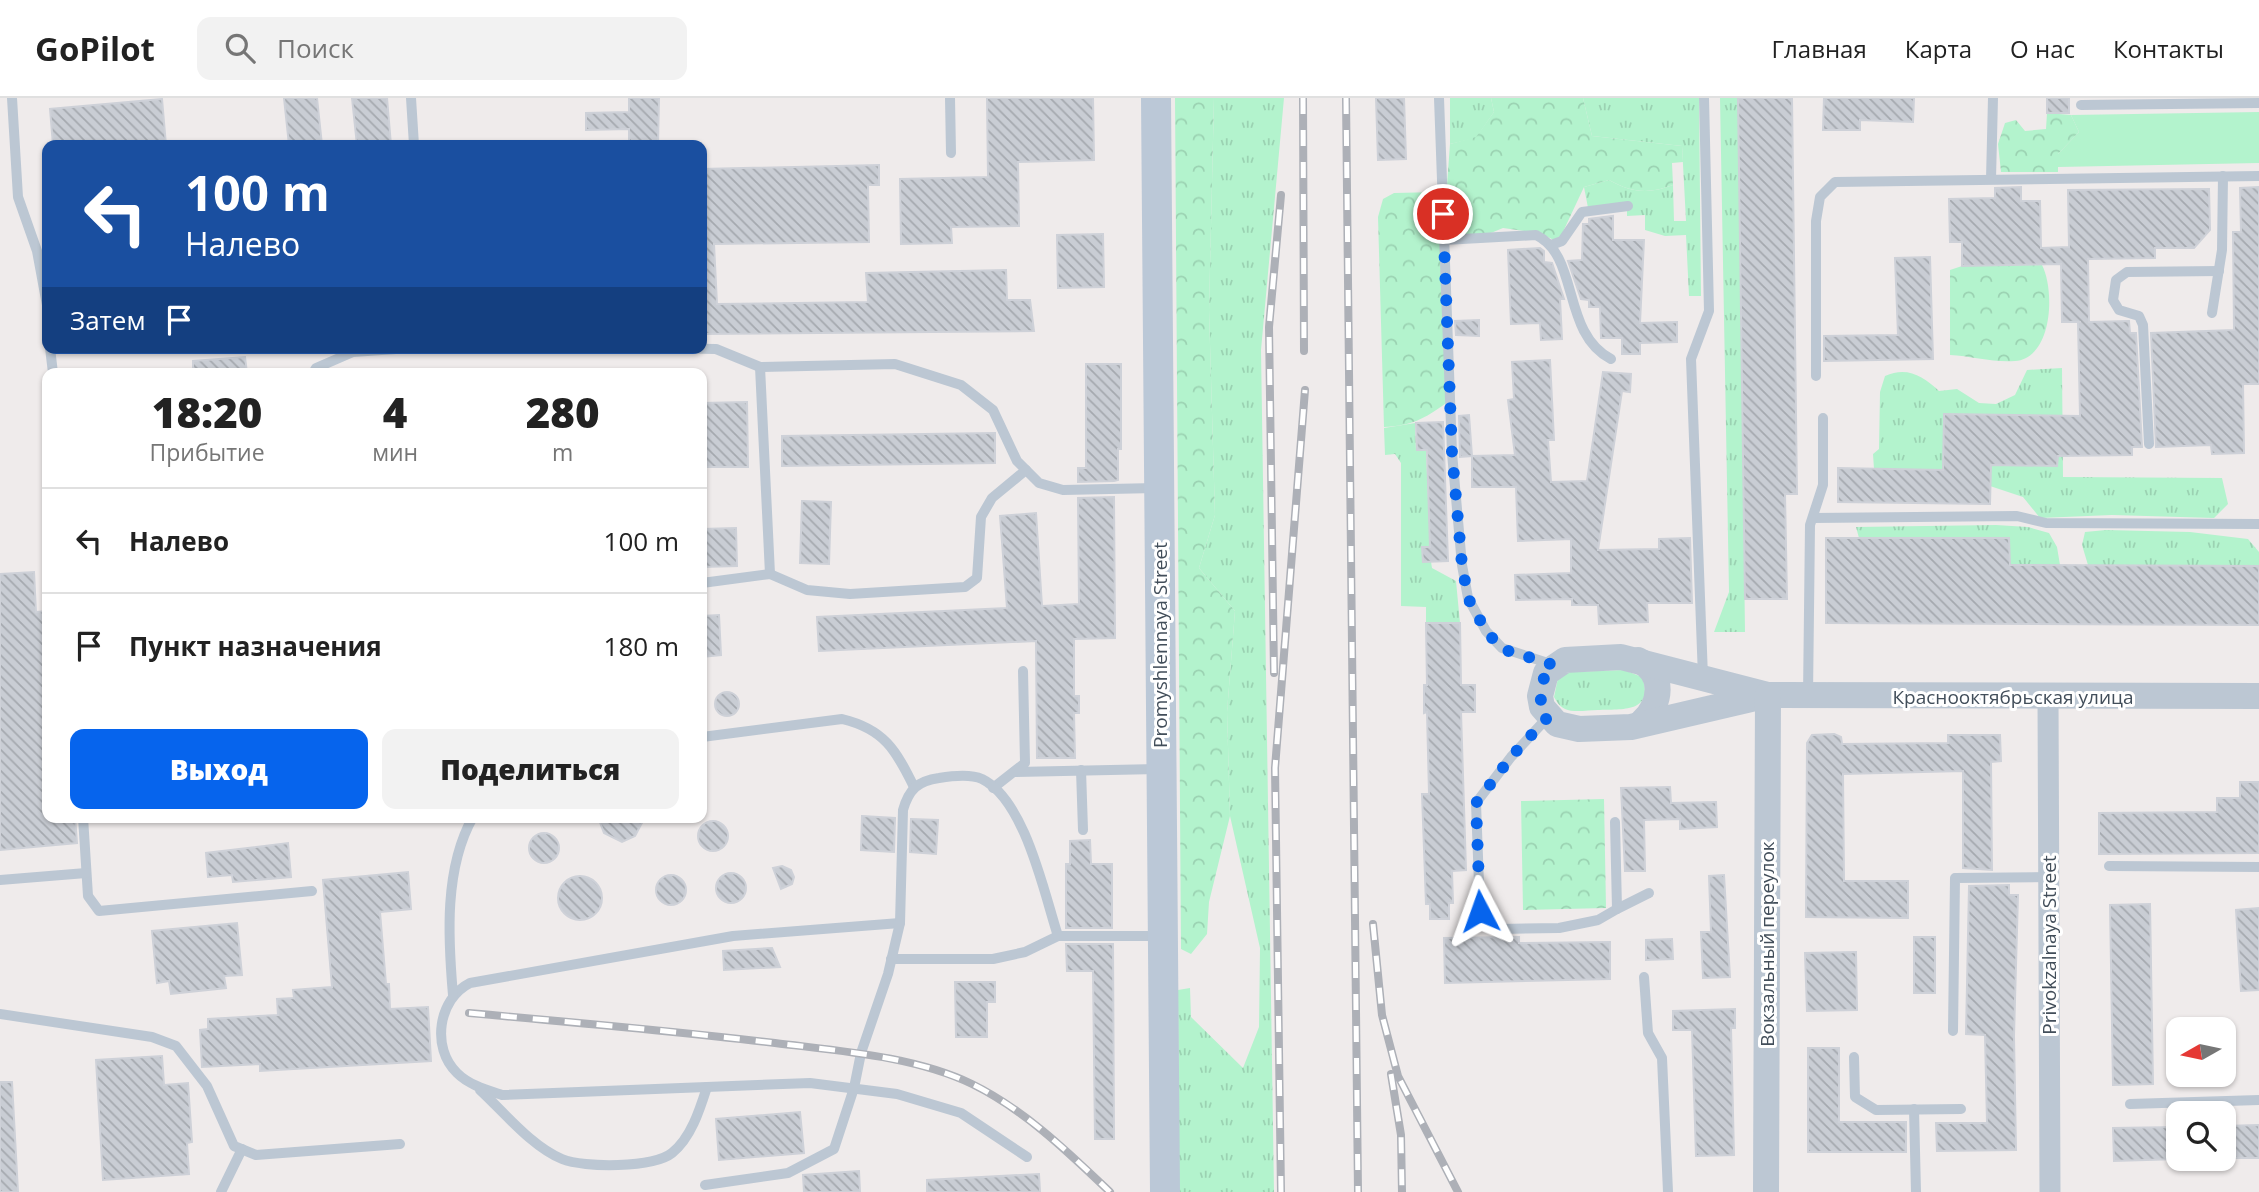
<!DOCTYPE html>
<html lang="ru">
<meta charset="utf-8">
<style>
body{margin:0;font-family:"Open Sans",sans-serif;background:#f2f2f2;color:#222;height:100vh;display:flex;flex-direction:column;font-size:26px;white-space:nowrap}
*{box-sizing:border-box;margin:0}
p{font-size:23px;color:#767676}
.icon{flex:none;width:38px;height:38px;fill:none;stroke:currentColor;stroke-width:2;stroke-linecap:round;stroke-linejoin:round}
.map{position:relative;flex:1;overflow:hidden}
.panel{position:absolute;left:42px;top:270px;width:665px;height:455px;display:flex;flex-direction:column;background:#fff;border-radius:14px;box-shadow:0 2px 5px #0004}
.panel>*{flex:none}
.guide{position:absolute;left:42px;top:42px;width:665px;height:214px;border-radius:14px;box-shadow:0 2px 5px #0004;background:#1a4fa0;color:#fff;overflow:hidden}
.needle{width:46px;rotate:261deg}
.fabs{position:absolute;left:2166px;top:919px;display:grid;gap:14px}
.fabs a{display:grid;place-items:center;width:70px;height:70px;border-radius:14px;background:#fff;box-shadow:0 2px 5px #0004;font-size:35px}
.pin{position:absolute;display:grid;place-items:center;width:60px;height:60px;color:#fff;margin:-30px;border:4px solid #fff;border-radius:50%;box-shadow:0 2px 7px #0007}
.me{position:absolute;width:77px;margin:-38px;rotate:356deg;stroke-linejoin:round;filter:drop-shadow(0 0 5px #0008)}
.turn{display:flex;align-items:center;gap:24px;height:147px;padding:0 28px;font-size:32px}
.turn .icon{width:91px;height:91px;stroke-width:2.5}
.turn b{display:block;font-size:49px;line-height:60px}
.then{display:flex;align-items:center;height:66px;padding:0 28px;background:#0003;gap:14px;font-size:26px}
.eta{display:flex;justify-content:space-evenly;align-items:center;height:119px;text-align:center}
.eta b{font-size:42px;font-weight:800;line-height:49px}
.button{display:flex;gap:14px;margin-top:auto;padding:14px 28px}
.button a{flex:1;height:80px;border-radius:14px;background:#0664ed;color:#fff;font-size:28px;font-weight:800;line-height:80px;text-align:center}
.button a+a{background:#f2f2f2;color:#222}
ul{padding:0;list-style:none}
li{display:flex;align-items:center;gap:21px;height:105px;padding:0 28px;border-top:2px solid #e0e0e0}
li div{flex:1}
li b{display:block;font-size:26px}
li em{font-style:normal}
header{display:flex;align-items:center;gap:42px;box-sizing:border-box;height:98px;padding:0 35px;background:#fff;border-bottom:2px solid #e0e0e0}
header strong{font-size:33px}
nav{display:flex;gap:38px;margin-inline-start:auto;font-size:24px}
.search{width:490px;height:63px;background:#f2f2f2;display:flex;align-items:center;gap:18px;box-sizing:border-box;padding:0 24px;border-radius:14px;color:#767676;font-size:26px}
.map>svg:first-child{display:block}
.grass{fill:url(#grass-tufts)}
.forest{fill:url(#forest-crowns)}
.park{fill:#b3f3cd}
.building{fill:url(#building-back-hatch);stroke:#ced1d8;stroke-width:2}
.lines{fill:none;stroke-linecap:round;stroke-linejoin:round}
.service{stroke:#bcc7d3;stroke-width:10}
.minor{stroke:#bcc7d3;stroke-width:21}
.tertiary{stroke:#bcc7d3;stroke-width:26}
.secondary{stroke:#bbc8d7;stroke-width:30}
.rail-casing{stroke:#adb0b7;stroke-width:8}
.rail{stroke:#fff;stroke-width:5;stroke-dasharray:16;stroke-linecap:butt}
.route{stroke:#0664ed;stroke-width:12;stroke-dasharray:0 21.6}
.labels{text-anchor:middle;stroke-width:6;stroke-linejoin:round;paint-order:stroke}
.street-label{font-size:19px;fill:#424e5a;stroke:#fff}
</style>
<header>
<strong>GoPilot</strong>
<div class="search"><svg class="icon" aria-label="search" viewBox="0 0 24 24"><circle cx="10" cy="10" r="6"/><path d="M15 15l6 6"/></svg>Поиск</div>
<nav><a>Главная</a><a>Карта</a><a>О нас</a><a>Контакты</a></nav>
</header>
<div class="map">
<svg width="2259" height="1094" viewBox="0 0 2259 1094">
<defs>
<pattern id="grass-tufts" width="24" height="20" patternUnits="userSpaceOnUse" patternTransform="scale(1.75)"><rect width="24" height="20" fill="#b3f3cd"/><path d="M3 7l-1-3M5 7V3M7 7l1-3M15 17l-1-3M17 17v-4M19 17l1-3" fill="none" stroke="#9bd2b2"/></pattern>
<pattern id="forest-crowns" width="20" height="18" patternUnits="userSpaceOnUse" patternTransform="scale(1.75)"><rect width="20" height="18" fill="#b3f3cd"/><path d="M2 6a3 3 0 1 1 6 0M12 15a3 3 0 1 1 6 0" fill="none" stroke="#9bd2b2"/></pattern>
<pattern id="building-back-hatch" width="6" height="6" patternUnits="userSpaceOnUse" patternTransform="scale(1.75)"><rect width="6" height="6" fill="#c9cdd4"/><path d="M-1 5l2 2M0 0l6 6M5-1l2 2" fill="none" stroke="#a5a9af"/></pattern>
</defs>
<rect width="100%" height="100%" fill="#efebeb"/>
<g class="grass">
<polygon points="1214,0 1284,0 1261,252 1274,1094 1179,1094 1178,892 1190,890 1191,919 1243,970 1259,929 1260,850 1230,718 1227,614 1235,513 1199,470 1215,417 1209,212"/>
<polygon points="1450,0 1491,0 1494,14 1476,40 1450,46"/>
<path d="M1583 0H1699L1701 198H1689L1686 137 1665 138 1645 132V117L1627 118V113L1589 115 1584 89 1609 82C1632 95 1649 96 1673 87L1674 123H1686L1682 48 1592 38Z"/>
<polygon points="1720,0 1738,0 1745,534 1714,534 1729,494"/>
<path d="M2062 270 2063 379 2222 380 2228 406 2214 420 2112 417 2040 420 2023 399 1990 388V372L1874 371 1873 356 1879 351 1880 294 1885 278C1907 268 1923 278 1939 293L1957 291 1979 305 1996 306 2015 297 2027 272Z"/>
<polygon points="1415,325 1416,353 1426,353 1430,448 1422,449 1423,464 1431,464 1432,470 1456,483 1460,525 1426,525 1426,509 1401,508 1401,365 1395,356 1385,357 1384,330"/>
<polygon points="1996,427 2028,429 2049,435 2057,449 2060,467 2010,467 2009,440 1859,440 1856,429"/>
<polygon points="2106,432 2190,434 2248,441 2259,454 2259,468 2088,467 2082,447 2085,434"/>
<path d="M1624 572 1642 579C1655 615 1622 611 1598 612 1588 612 1574 615 1565 611 1559 608 1557 604 1554 599L1558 580 1570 574Z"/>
</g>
<g class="forest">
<polygon points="1175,0 1214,0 1209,212 1215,417 1199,470 1235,513 1227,614 1230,718 1209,804 1207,836 1191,856 1181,851"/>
<path d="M1491 0H1583L1592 38 1682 48 1683 64 1672 65 1673 87C1649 96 1632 95 1609 82L1584 89 1561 138 1554 142 1539 135 1503 130 1486 137H1464L1449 131 1447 87 1450 46 1476 39 1494 14Z"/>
<polygon points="2047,15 2071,17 2079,34 2058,56 2058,74 2001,74 1998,46 2005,25 2016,22 2025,33 2046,31"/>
<path d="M1438 94 1446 305C1425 321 1410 328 1384 329L1378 119 1383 101 1394 95Z"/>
<path d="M2042 167C2055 192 2053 260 2015 263 1995 265 1971 258 1950 257V172L1962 168Z"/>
<polygon points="1604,701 1606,810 1523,812 1521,703"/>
</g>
<polygon class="park" points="2259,14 2259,65 2058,69 2058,56 2079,34 2071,17"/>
<g class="building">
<polygon points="284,0 317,0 322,47 289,47"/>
<polygon points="352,0 387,0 391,47 357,47"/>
<polygon points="629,0 659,0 658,47 629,47 629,31 586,32 586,15 629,14"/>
<polygon points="987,0 1093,0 1094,62 1018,64 1019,128 951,129 952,145 901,146 900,81 988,79"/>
<polygon points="1376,0 1404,0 1406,61 1378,62"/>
<polygon points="1738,0 1792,0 1797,396 1785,396 1787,501 1745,501"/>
<polygon points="1824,0 1914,0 1913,24 1860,22 1860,32 1823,32"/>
<rect x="2047" y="0" width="22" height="15"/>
<polygon points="162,1 166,47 101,47 101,43 53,47 50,11"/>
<polygon points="879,67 879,87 868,87 869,144 714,146 717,206 868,204 866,175 1006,172 1007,202 1030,202 1034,233 702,236 702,71"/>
<polygon points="2021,89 2021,103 2040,103 2041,150 2069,149 2068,92 2209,91 2210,132 2194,150 2155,150 2155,160 2088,161 2089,224 2129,223 2130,235 2136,235 2142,349 2132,349 2132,357 2058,358 2057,368 1991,367 1990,406 1838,404 1838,370 1943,372 1944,316 2080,318 2078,224 2081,224 2062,224 2061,166 1962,168 1962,144 1950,144 1949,101 1995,100 1995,90"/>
<polygon points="2259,89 2259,286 2243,286 2244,355 2212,356 2211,347 2156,349 2151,235 2234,232 2233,134 2241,134 2240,90"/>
<polygon points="1613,118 1613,142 1644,142 1640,225 1677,224 1677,244 1640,245 1640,256 1622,256 1622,240 1601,240 1600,209 1589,209 1589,202 1581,201 1568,163 1582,162 1583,126 1589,126 1589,121"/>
<polygon points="1103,136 1104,189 1058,190 1057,137"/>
<polygon points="1540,150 1544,153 1544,164 1552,165 1564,201 1560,201 1562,241 1541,242 1540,225 1511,226 1508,152"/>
<polygon points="1930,159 1933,261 1824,263 1824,238 1898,237 1895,160"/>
<polygon points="1479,222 1479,238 1456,237 1455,223"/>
<polygon points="245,259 247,275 193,275 193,263"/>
<polygon points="1550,262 1554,342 1548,342 1551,384 1587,383 1603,274 1631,276 1630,294 1622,293 1598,452 1659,451 1659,441 1690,440 1692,505 1647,505 1648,524 1599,526 1598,507 1572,507 1572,501 1516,502 1515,477 1571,475 1571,441 1518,443 1516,389 1472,389 1472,358 1515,357 1508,302 1514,301 1512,264"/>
<polygon points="1086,266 1121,266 1121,351 1118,351 1118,382 1114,383 1078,384 1078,370 1086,370"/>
<polygon points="747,304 748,369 702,369 702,305"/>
<polygon points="1469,317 1472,358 1460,359 1459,318"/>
<polygon points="1443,324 1448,463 1423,464 1422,449 1430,449 1427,352 1417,352 1416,325"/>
<polygon points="995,335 995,365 782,368 782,338"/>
<polygon points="1114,399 1115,540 1074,541 1074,598 1079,598 1079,615 1074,615 1075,660 1037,660 1036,543 819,553 817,519 1007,510 1000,418 1036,415 1042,508 1079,506 1078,400"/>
<polygon points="802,403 831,404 829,466 800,465"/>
<polygon points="736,430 737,468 702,469 702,431"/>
<polygon points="1826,440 2009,440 2010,467 2259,468 2259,527 1826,525"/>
<polygon points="34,474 36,514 47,513 47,719 75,719 77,745 0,752 0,476"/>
<polygon points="719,517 721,557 702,559 702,518"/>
<polygon points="1426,525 1460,525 1461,587 1475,587 1475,614 1461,614 1466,772 1452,773 1453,805 1449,805 1449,821 1430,821 1430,806 1426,806 1422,696 1429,696 1427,614 1424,615 1424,587 1427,587"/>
<circle cx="727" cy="606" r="12"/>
<polygon points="1834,636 1841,639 1842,646 1948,645 1948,637 2000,637 2001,663 1991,664 1992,772 1963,770 1963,673 1843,676 1844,783 1908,783 1908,820 1806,819 1807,645 1812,637"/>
<polygon points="2240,684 2259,684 2259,755 2099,756 2099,715 2217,714 2217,700 2240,700"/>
<polygon points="1670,689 1671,705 1716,704 1717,729 1680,731 1680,721 1644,722 1645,773 1625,773 1621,690"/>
<polygon points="862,718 895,720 894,754 861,752"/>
<polygon points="598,719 645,719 635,738 622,744 604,735"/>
<polygon points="911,721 938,722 936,756 910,754"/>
<circle cx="713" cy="738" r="15"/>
<circle cx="544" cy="750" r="15"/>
<polygon points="1090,742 1091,766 1112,766 1112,830 1066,830 1066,766 1070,766 1070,743"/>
<polygon points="288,745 291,779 233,784 232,777 208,779 206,755"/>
<polygon points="782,768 791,772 794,779 792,786 781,791 773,770"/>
<polygon points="408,774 411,811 380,814 386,886 389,886 390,911 428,909 431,963 260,973 260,966 202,969 200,932 208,931 208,921 278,917 277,901 294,900 293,892 332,889 323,782"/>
<circle cx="731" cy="790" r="15"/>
<circle cx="671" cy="792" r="15"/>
<polygon points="1724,777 1730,879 1703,880 1701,834 1711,834 1709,778"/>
<circle cx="580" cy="800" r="22"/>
<polygon points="2009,787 2009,797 2018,797 2014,938 2016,1052 1937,1053 1936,1025 1987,1025 1985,937 1966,936 1969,788"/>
<polygon points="2150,806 2153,986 2113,987 2110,807"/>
<polygon points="2259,810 2259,892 2241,893 2236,812"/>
<polygon points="237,825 242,877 224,878 226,890 171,896 169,883 157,885 152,833"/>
<polygon points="1519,839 1519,845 1610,844 1610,881 1445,885 1444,840"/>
<rect x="1914" y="839" width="21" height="56"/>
<polygon points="1672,841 1673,861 1646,862 1646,842"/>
<polygon points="1066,846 1113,846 1114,1041 1095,1041 1093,873 1067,873"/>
<polygon points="772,850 780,869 724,872 723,853"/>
<polygon points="1856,854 1857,912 1807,913 1805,855"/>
<polygon points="955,884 995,884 995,904 987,904 987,939 956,939"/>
<polygon points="1735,911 1735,930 1731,930 1734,1057 1696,1058 1692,932 1673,932 1673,913"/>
<polygon points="1808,950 1839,950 1839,1024 1906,1024 1906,1054 1808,1054"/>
<polygon points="162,958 164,987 188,985 192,1044 187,1045 189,1076 103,1082 96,962"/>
<polygon points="0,984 12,984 18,1094 0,1094"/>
<polygon points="800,1014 804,1055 719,1062 716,1021"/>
<polygon points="2259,1027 2259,1060 2224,1060 2224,1028"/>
<polygon points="2179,1029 2179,1061 2114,1063 2113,1030"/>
<polygon points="859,1073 860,1094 804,1094 803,1077"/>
<polygon points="1039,1076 1040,1094 927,1094 927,1082"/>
</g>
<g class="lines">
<g class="service">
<polyline points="12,0 18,99 37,153 47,207"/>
<polyline points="411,0 414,47"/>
<polyline points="950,0 951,55"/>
<polyline points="1439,0 1452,355 1462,467 1468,500 1486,533 1502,550 1554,567"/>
<polyline points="2081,7 2259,5"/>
<polyline points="1991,81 1993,0"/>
<path d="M1444 142 1536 137C1580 158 1561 235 1611 261"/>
<polyline points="1551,147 1562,143 1582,114 1628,108"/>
<polyline points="2212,215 2222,152 2223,78"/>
<polyline points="50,250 53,275"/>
<polyline points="650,250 716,251 760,269 895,266 961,287 993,312 1017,363 1039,385 1063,392 1156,390"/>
<polyline points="760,269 770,476"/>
<polyline points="313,275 316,270 353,254 410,250"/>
<polyline points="1816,278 1816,123 1820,99 1835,84 2259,78"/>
<polyline points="2149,346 2143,227 2139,218 2119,212 2113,202 2116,182 2127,174 2219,173"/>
<polyline points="1813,420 2017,418 2046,425 2259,426"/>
<polyline points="702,485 770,476 807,492 850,496 965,489 977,480 981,419 992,400 1026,372"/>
<polyline points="1703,579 1691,261 1709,213 1704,0"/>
<polyline points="1808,598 1810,427 1823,387 1823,320"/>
<polyline points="1548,619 1511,659 1476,705 1480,813 1488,825 1499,831 1559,830 1598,822 1617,811 1615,724"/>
<path d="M702 639 842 621C884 631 896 652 914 689"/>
<polyline points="1081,672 1083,732"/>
<polyline points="1014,674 1158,671"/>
<polyline points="993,690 1025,665 1023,573"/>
<polyline points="83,719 88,798 99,813 312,793"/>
<polyline points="2109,768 2259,769"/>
<polyline points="0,782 86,775"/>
<polyline points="1617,811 1649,795"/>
<path d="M900 825 733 838 470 885C438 901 431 950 457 975 469 987 487 992 502 997L810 985 897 996 961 1015 1027 1059"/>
<polyline points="891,861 993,861 1025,854 1058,838 1160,838"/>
<polyline points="1644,879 1648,935 1662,960 1668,1094"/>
<path d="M453 897C448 840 444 770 473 719"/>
<polyline points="0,916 152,939 176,948 207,988 234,1048 256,1057 400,1046"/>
<polyline points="1953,933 1955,780 2049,779"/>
<polyline points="1854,959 1855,999 1876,1012 1961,1011"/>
<path d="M480 992C504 1014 531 1048 562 1061 584 1070 653 1070 672 1055 691 1040 700 1011 707 989"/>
<polyline points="2130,1006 2259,1002"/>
<polyline points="1914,1011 1916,1094"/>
<path d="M705 1087 788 1075 834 1051 854 990 861 955 888 876 900 825 903 712C909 691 918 683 939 680 951 678 971 676 982 681 1025 702 1044 795 1058 838"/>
<polyline points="221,1094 242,1051"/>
</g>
<polyline class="minor" points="2048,600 2050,1094"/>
<g class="tertiary">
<path d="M1638 562C1666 575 1661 607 1642 624"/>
<polyline points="1768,597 1631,629 1579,631 1557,626 1542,609 1540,598 1546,575 1565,562 1621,559 1768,597 2259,598"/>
<polyline points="1766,1094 1768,597"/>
</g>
<polyline class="secondary" points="1156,0 1165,1094"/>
<g class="rail-casing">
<g id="rail">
<polyline points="1303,0 1304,253"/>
<polyline points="1346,0 1358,1094"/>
<polyline points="1274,575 1269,229 1281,97"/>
<polyline points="1373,826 1382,917 1398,978 1458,1094"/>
<path d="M469 915C571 924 673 933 775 945 839 953 914 958 972 986 1025 1012 1068 1054 1110 1094"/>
<polyline points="1391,976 1401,1037 1402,1094"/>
<polyline points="1281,1094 1275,670 1305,292"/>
</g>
</g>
<use href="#rail" class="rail"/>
</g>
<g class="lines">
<path class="route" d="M1443 116 1452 355 1462 467 1468 500 1486 533 1502 551 1554 567C1538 583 1536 600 1548 619L1511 659 1476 705 1480 813"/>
</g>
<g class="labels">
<g class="street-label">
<text transform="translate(1160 547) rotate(-90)" y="7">Promyshlennaya Street</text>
<text x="2013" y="606">Краснооктябрьская улица</text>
<text transform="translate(1767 846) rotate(-90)" y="7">Вокзальный переулок</text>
<text transform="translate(2049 847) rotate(-90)" y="7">Privokzalnaya Street</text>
</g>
</g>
</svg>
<div class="fabs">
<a><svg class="needle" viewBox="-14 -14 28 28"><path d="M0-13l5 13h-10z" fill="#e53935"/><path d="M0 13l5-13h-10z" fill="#767676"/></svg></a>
<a><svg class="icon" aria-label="search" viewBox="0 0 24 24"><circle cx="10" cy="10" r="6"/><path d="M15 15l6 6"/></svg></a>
</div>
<div class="pin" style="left:1443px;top:116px;background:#d93025"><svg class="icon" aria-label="arrive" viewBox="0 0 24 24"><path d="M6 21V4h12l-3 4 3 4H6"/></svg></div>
<svg class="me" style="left:1480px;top:813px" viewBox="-20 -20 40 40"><path d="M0-17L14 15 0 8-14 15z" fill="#0664ed" stroke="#fff" stroke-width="4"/></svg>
<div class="guide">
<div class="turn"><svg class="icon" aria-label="left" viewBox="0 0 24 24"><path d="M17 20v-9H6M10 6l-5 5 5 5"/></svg><div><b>100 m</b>Налево</div></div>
<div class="then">Затем<svg class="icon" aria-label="arrive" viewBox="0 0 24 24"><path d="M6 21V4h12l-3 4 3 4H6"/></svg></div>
</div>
<section class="panel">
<div class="eta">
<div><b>18:20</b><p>Прибытие</p></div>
<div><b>4</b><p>мин</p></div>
<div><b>280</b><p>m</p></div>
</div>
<ul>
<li><svg class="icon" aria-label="left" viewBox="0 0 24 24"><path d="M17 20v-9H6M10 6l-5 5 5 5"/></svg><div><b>Налево</b></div><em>100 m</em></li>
<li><svg class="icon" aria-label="arrive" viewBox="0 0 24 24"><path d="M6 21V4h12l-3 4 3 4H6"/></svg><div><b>Пункт назначения</b></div><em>180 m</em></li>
</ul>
<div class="button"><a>Выход</a><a>Поделиться</a></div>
</section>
</div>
